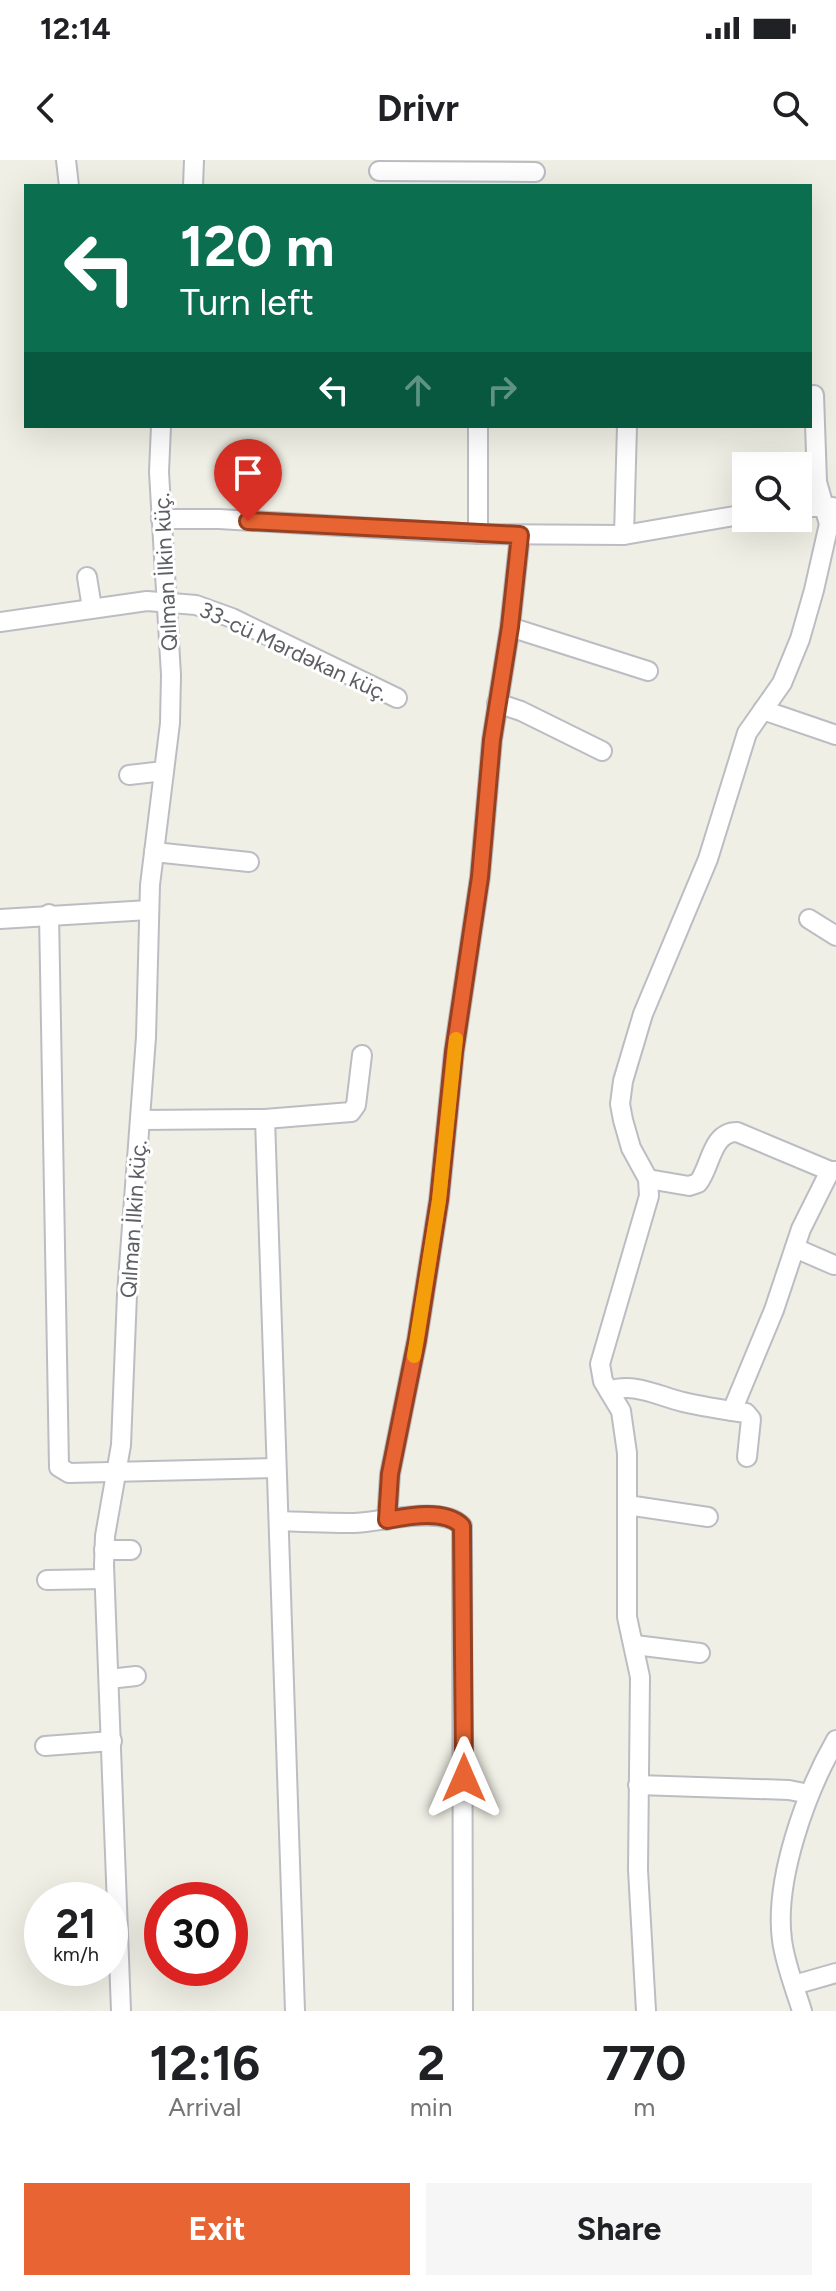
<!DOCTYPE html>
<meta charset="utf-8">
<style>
body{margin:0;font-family:Figtree,sans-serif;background:#f6f6f6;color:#202124;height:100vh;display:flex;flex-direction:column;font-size:30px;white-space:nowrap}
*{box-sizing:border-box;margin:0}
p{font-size:26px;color:#757577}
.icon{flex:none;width:44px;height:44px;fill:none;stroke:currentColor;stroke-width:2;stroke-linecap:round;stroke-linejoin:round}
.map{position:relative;height:1851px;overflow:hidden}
.side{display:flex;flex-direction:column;background:#fff;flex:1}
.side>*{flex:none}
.banner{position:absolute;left:24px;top:24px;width:788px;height:244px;border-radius:0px;box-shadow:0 8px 32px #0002;background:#0b6e4f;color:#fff;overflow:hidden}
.controls{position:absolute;left:732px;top:292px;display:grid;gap:16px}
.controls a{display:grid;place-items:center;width:80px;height:80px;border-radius:0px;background:#fff;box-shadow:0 8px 32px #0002;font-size:40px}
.speed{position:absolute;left:24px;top:1722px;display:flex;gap:16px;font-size:40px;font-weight:700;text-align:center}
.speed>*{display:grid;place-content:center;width:104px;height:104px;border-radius:50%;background:#fff;box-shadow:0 8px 32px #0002;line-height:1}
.speed small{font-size:20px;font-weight:400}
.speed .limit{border:12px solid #d22;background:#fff;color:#111}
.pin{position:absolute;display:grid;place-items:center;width:68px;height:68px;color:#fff;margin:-82px -34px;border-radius:50% 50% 50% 0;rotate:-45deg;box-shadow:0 0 8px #0007}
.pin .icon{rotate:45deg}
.me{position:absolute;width:88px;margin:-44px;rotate:0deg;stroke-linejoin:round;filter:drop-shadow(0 0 6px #0008)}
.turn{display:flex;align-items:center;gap:28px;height:168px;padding:0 24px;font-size:36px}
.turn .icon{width:104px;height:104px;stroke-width:2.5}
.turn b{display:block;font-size:56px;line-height:68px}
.lanes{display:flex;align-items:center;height:76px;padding:0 24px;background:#0003;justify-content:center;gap:40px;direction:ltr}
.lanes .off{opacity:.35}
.eta{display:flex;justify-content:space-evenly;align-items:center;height:136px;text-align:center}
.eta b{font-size:48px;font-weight:700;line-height:56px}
.primary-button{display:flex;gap:16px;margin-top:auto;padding:16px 24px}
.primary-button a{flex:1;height:92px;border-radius:0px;background:#e86432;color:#fff;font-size:32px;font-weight:700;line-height:92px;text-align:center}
.primary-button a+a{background:#f6f6f6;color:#202124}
.status{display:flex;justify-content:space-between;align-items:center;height:56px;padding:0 40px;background:#fff;direction:ltr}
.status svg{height:22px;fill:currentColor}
header{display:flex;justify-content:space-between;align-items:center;height:104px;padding:0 24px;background:#fff;font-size:36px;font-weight:700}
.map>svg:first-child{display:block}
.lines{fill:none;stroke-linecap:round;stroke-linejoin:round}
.minor-casing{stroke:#bcbdc3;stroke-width:22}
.minor{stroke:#fff;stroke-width:18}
.route-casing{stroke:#974120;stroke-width:20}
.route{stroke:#e86432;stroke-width:14}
.slow{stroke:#f59e0b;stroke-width:14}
.labels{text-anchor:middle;stroke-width:6;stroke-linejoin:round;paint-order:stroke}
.street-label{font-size:22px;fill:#5d5f65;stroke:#fff}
</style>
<div class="status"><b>12:14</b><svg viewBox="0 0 49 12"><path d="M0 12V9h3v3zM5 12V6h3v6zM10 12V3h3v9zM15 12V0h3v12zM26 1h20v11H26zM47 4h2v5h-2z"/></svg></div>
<header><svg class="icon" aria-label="back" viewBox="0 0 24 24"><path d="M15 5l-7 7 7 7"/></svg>Drivr<svg class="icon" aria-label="search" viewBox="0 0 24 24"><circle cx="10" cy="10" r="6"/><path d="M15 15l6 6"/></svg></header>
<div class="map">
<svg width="836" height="1851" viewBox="0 0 836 1851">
<rect width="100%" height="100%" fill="#efefe5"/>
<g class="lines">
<g class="minor-casing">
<g id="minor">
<polyline points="66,0 69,26"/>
<polyline points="379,11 535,12"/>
<polyline points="193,26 194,0"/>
<polyline points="798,347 833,347"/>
<polyline points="161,359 219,359 478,374 624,375 746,354"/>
<polyline points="478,374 478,266"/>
<polyline points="624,375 627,266"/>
<polyline points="87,417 92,448"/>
<polyline points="0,462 147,441 196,445 232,458 397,538"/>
<polyline points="510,467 648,511"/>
<polyline points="497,543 521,551 602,591"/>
<polyline points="763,550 836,575"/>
<polyline points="129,615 164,611"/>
<polyline points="154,692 249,702"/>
<polyline points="49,754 59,1307 69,1313 276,1308"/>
<polyline points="0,759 149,750"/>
<polyline points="809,759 836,776"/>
<polyline points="265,959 295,1851"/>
<polyline points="140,960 265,959 351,952 356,945 362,895"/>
<path d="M648 1019 689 1026 698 1023C711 1007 711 972 737 972L830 1011H836"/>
<polyline points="795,1088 834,1105"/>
<path d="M609 1231C634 1222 658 1236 683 1242 704 1247 725 1250 746 1253L751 1259 747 1297"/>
<polyline points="732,1251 774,1150 801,1069 830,1011"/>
<polyline points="627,1345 708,1357"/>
<polyline points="387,1360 390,1314 417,1180 439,1040 454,892 480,717 492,580 510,467 520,375"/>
<path d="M279 1361C304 1362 329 1363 354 1363 380 1362 443 1345 462 1366L463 1851"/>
<polyline points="104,1390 131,1390"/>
<polyline points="47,1420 104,1419"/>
<polyline points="635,1485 700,1493"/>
<polyline points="109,1519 136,1516"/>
<polyline points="45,1586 112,1581"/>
<polyline points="638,1625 789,1630 809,1634"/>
<polyline points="794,1825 836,1813"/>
<polyline points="121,1851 104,1405 105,1376 121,1285 127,1134 146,877 150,725 170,563 171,515 159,312 161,266"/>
<polyline points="646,1851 638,1710 640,1517 627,1457 627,1293 621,1251 603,1221 600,1204 649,1036 648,1019 631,988 623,960 620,944 623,921 643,854 708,699 747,573 782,523 800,479 814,430 829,364 817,322 814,235"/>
<path d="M802 1851C795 1828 785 1804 782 1780 774 1720 806 1632 836 1580"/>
</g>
</g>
<use href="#minor" class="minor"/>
</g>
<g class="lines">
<g class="route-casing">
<path id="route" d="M248 361 520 375 510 467 492 580 480 717 454 892 439 1040 417 1180 390 1314 387 1360C409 1356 445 1349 462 1366L464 1618"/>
</g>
<use href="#route" class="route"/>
<polyline class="slow" points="414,1196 439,1040 456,879"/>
</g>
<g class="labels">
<g class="street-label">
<text transform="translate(165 412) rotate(-93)" y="8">Qılman İlkin küç.</text>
<text transform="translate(294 491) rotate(25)" y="8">33-cü Mərdəkan küç.</text>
<text transform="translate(133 1059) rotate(-86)" y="8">Qılman İlkin küç.</text>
</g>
</g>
</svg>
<div class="controls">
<a><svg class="icon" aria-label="search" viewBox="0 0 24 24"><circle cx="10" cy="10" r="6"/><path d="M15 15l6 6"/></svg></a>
</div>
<div class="speed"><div>21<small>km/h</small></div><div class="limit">30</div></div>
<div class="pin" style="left:248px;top:361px;background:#d93025"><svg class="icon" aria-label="arrive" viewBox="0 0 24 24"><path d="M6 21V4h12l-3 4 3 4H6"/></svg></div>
<svg class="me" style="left:464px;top:1618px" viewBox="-20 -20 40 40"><path d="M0-17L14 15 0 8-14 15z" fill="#e86432" stroke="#fff" stroke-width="4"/></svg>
<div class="banner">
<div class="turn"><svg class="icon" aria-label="left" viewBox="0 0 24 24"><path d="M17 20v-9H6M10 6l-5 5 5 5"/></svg><div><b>120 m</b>Turn left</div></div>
<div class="lanes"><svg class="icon" aria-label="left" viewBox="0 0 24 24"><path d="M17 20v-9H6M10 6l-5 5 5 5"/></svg><svg class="icon off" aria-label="ahead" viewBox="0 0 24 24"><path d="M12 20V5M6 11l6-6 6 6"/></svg><svg class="icon off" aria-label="right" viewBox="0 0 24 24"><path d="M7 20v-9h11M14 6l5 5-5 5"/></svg></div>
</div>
</div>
<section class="side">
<div class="eta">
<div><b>12:16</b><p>Arrival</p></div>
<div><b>2</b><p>min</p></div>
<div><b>770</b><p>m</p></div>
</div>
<div class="primary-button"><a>Exit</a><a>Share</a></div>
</section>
